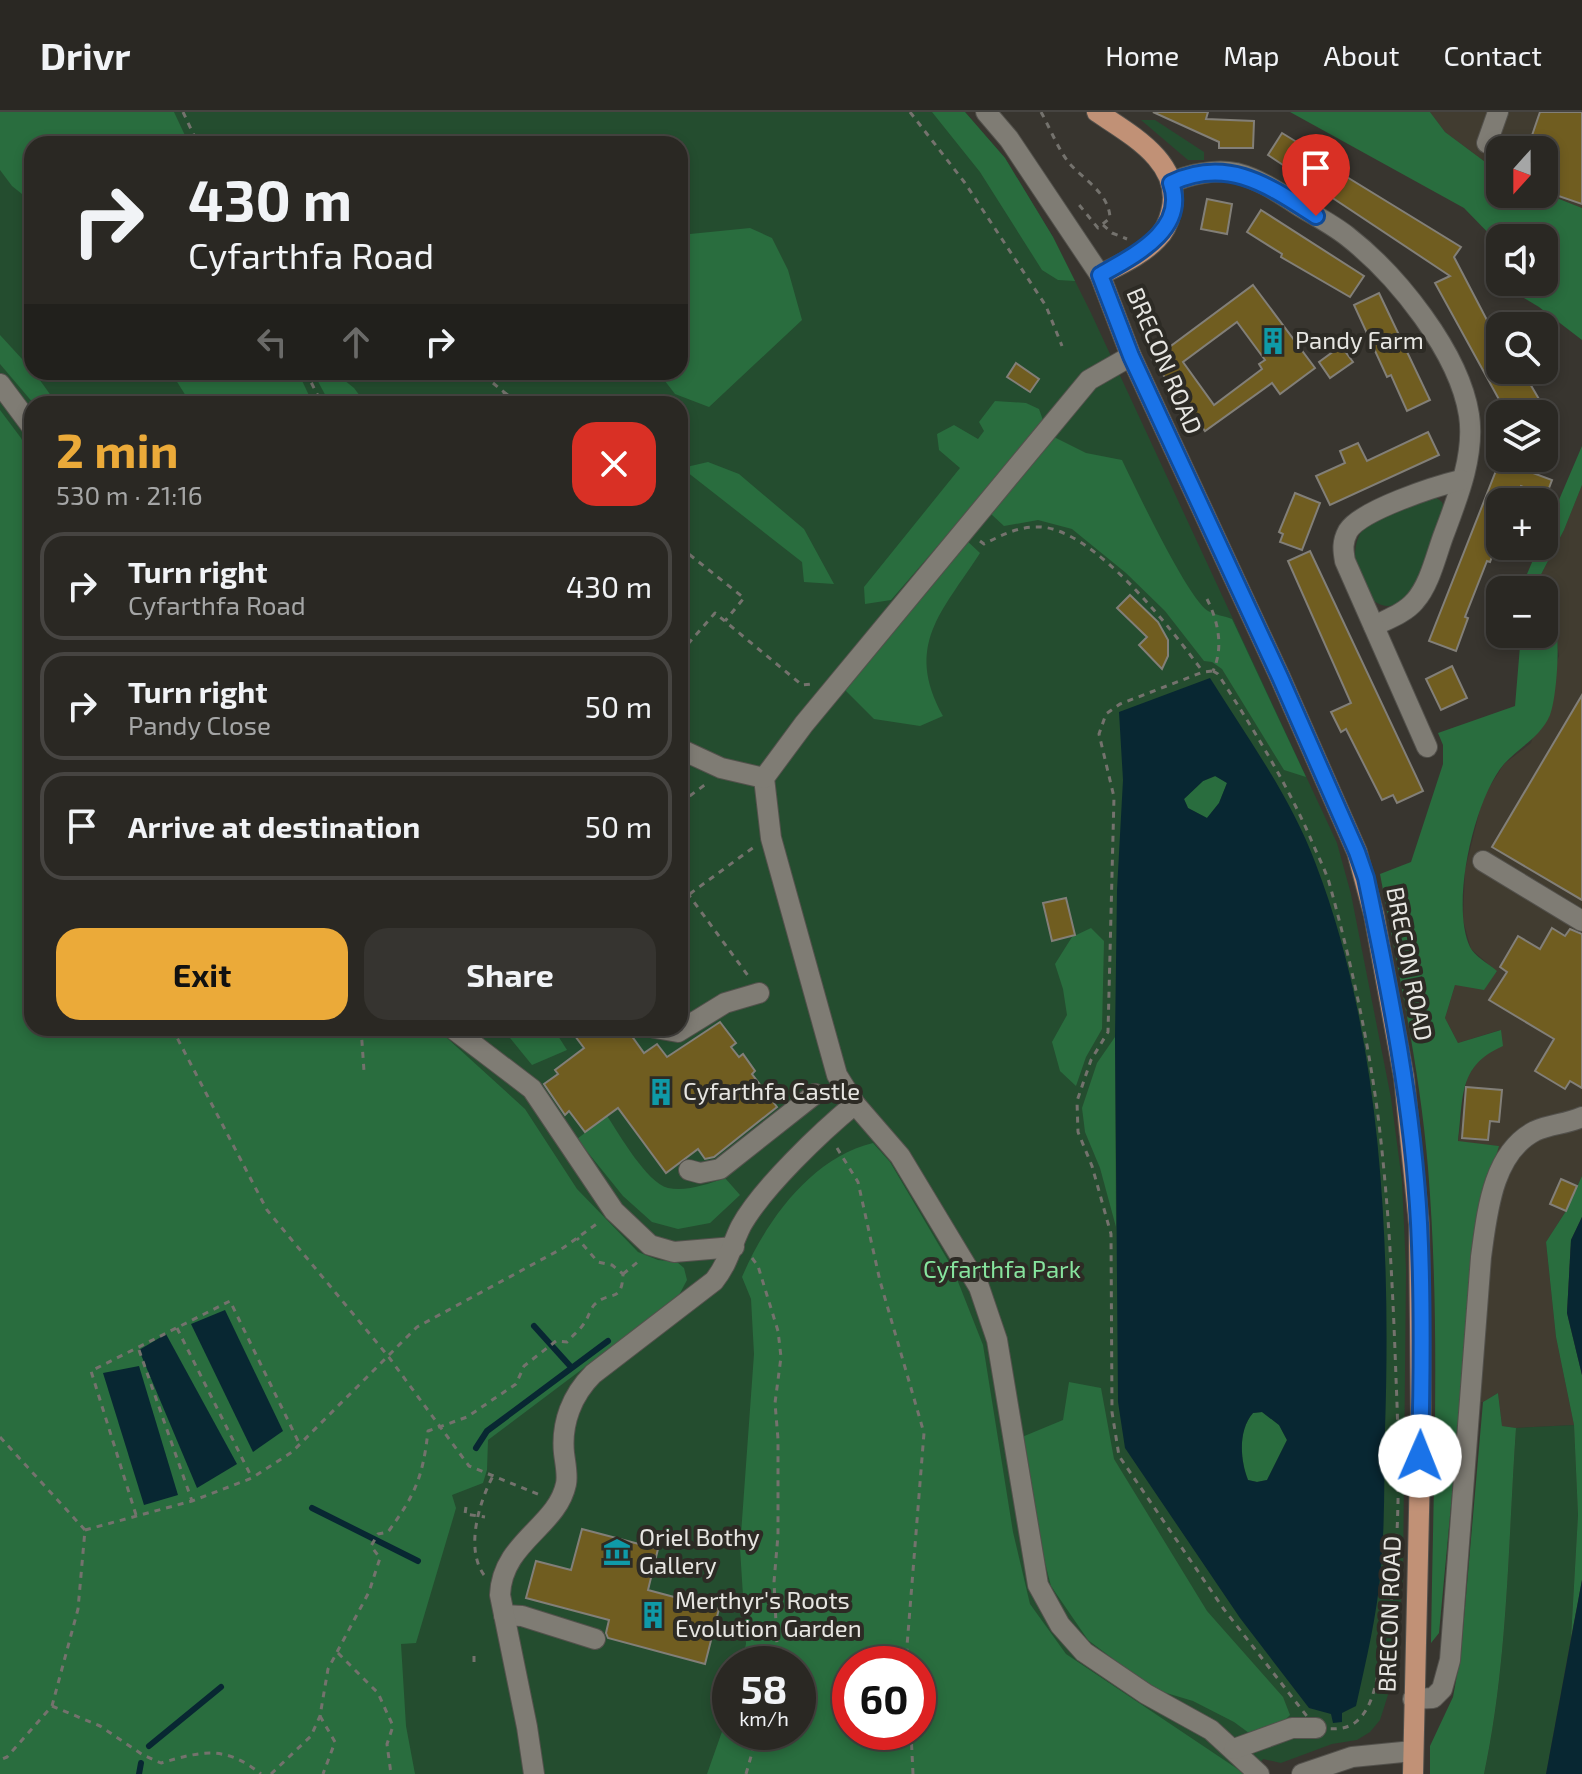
<!DOCTYPE html>
<meta charset="utf-8">
<style>
body{margin:0;font-family:"Exo 2",sans-serif;background:#363430;color:#f1f3f6;height:100vh;display:flex;flex-direction:column;font-size:30px;white-space:nowrap}
*{box-sizing:border-box;margin:0}
p{font-size:26px;color:#a5a6a6}
.icon{flex:none;width:44px;height:44px;fill:none;stroke:currentColor;stroke-width:2;stroke-linecap:round;stroke-linejoin:round}
.map{position:relative;flex:1;overflow:hidden}
.sheet{position:absolute;left:24px;top:284px;width:664px;height:640px;display:flex;flex-direction:column;background:#2a2823;border-radius:24px;box-shadow:0 4px 12px #0003,0 0 0 2px #464441}
.sheet>*{flex:none}
.guide{position:absolute;left:24px;top:24px;width:664px;height:244px;border-radius:24px;box-shadow:0 4px 12px #0003,0 0 0 2px #464441;background:#2a2823;color:#f1f3f6;overflow:hidden}
.needle{width:52px;rotate:201deg}
.fabs{position:absolute;left:1486px;top:24px;display:grid;gap:16px}
.fabs a{display:grid;place-items:center;width:72px;height:72px;border-radius:16px;background:#2a2823;box-shadow:0 4px 12px #0003,0 0 0 2px #464441;font-size:40px}
.speed{position:absolute;left:712px;top:1534px;display:flex;gap:16px;font-size:40px;font-weight:700;text-align:center}
.speed>*{display:grid;place-content:center;width:104px;height:104px;border-radius:50%;background:#2a2823;box-shadow:0 4px 12px #0003,0 0 0 2px #464441;line-height:1}
.speed small{font-size:20px;font-weight:400}
.speed .limit{border:12px solid #d22;background:#fff;color:#111}
.pin{position:absolute;display:grid;place-items:center;width:68px;height:68px;color:#fff;margin:-82px -34px;border-radius:50% 50% 50% 0;rotate:-45deg;box-shadow:0 0 8px #0007}
.pin .icon{rotate:45deg}
.me{position:absolute;width:88px;margin:-44px;rotate:1deg;stroke-linejoin:round;filter:drop-shadow(0 0 6px #0008)}
.turn{display:flex;align-items:center;gap:28px;height:168px;padding:0 32px;font-size:36px}
.turn .icon{width:104px;height:104px;stroke-width:2.5}
.turn b{display:block;font-size:56px;line-height:68px}
.lanes{display:flex;align-items:center;height:76px;padding:0 32px;background:#0003;justify-content:center;gap:40px;direction:ltr}
.lanes .off{opacity:.35}
.round{display:grid;place-items:center;flex:none;width:84px;height:84px;border-radius:24px;background:#363430}
.head{display:flex;align-items:center;justify-content:space-between;height:136px;padding:0 32px}
h1{font-size:48px;font-weight:700;line-height:60px;color:#ebaa39}
.button{display:flex;gap:16px;margin-top:auto;padding:16px 32px}
.button a{flex:1;height:92px;border-radius:24px;background:#ebaa39;color:#111;font-size:32px;font-weight:700;line-height:92px;text-align:center}
.button a+a{background:#363430;color:#f1f3f6}
ul{padding:0;list-style:none}
li{display:flex;align-items:center;gap:24px;height:108px;margin:0 16px 12px;padding:0 16px;border:4px solid #464441;border-radius:24px}
li div{flex:1}
li b{display:block;font-size:30px}
li em{font-style:normal}
header{display:flex;align-items:center;gap:48px;box-sizing:border-box;height:112px;padding:0 40px;background:#2a2823;border-bottom:2px solid #464441}
header strong{font-size:38px}
nav{display:flex;gap:44px;margin-inline-start:auto;font-size:28px}
.map>svg:first-child{display:block}
.built{fill:#413c30}
.green{fill:#244d2f;fill-rule:evenodd}
.forest{fill:#296d3e;fill-rule:evenodd}
.water{fill:#082732;fill-rule:evenodd}
.lines{fill:none;stroke-linecap:round;stroke-linejoin:round}
.stream{stroke:#082732;stroke-width:6}
.building{fill:#705d20;stroke:#827f78;stroke-width:2;fill-rule:evenodd}
.minor-casing{stroke:#53514c;stroke-width:22}
.major-casing{stroke:#53514c;stroke-width:22}
.path{stroke:#74726d;stroke-width:3;stroke-dasharray:6 6;stroke-linecap:butt}
.minor{stroke:#7f7c74;stroke-width:20}
.major{stroke:#c19176;stroke-width:20}
.route-casing{stroke:#114b97;stroke-width:20}
.route{stroke:#1a73e8;stroke-width:14}
.labels{text-anchor:middle;stroke-width:8;stroke-linejoin:round;paint-order:stroke}
.poi-label{font-size:24px;fill:#e7e6e2;stroke:#2d2b25;text-anchor:start}
.street-label{font-size:24px;fill:#e7e6e2;stroke:#2d2b25}
.park-label{font-size:24px;fill:#87e49e;stroke:#2d2b25}
</style>
<header>
<strong>Drivr</strong>
<nav><a>Home</a><a>Map</a><a>About</a><a>Contact</a></nav>
</header>
<div class="map">
<svg width="1582" height="1662" viewBox="0 0 1582 1662">
<rect width="100%" height="100%" fill="#38352f"/>
<g class="built">
<polygon points="1430,0 1582,0 1582,96 1544,81 1544,38 1500,38 1500,61 1445,20"/>
<polygon points="1582,373 1582,1064 1566,1099 1546,1130 1556,1225 1574,1313 1516,1316 1502,1314 1498,1281 1483,1290 1461,1291 1478,1106 1498,1034 1458,1030 1467,965 1500,918 1458,931 1445,906 1455,873 1497,860 1471,837 1463,808 1465,758 1483,685 1504,652 1531,631 1559,544 1553,501 1544,491 1544,478 1533,478 1564,418"/>
</g>
<g class="green">
<path d="M0 0H965L1005 46 1053 125 1091 201 1337 731 1351 782 1391 986 1402 1069 1406 1158 1403 1465 1394 1564 1380 1608 1370 1620 1357 1628 1332 1632 1281 1651 1263 1647 1253 1662H0ZM32 32H680V260H32ZM32 292H680V916H32ZM730 1552H798V1620H730ZM850 1552H918V1620H850Z"/>
<polygon points="1141,8 1155,8 1204,40 1204,48 1188,48"/>
<path d="M1434 384 1442 390 1444 397C1437 417 1420 476 1406 487 1368 516 1342 446 1362 419 1374 404 1416 389 1434 384Z"/>
<path d="M1574 1313 1578 1403 1571 1526 1546 1662H1484C1508 1550 1508 1431 1516 1316Z"/>
</g>
<g class="forest">
<polygon points="0,0 174,0 189,32 32,32 32,90 12,74 0,58"/>
<polygon points="932,0 965,0 1005,46 1053,125 1075,169 1058,168 1042,158 980,60"/>
<path d="M1290 0H1430L1445 20 1500 61V82L1544 81 1582 96V228L1539 195 1485 163 1499 132 1464 96ZM1500 126H1544V170H1500Z"/>
<polygon points="750,116 772,126 788,158 802,208 709,295 675,282 658,260 680,260 680,123"/>
<polygon points="0,223 34,260 57,292 34,292 0,252"/>
<polygon points="165,260 298,260 313,292 191,292 174,265"/>
<polygon points="313,260 334,260 354,276 366,292 330,292"/>
<polygon points="995,289 1026,291 1039,297 1044,311 891,488 865,492 864,475 960,356 939,338 937,322 954,313 978,327 984,319 979,310"/>
<polygon points="0,298 21,326 32,349 32,916 436,916 525,997 577,1077 638,1140 658,1148 677,1150 684,1156 687,1168 678,1185 488,1328 487,1358 483,1371 452,1383 456,1396 454,1403 416,1531 401,1532 406,1614 415,1662 0,1662"/>
<path d="M1054 325 1086 341 1122 348C1135 375 1188 487 1208 499 1215 503 1225 504 1232 507L1306 665 1284 658 1222 557 1212 550 1204 549 1165 499 1126 461 1072 417 1038 408 1004 414 991 402Z"/>
<polygon points="1582,334 1582,373 1564,418 1533,478 1524,478 1524,469 1539,434 1544,434 1544,423"/>
<polygon points="708,350 739,362 804,417 834,472 804,470 802,450 682,356"/>
<path d="M966 428 980 441C942 500 904 533 943 604L920 614 874 607 845 578Z"/>
<path d="M1544 491C1547 494 1550 497 1552 500 1562 517 1557 585 1550 603 1540 626 1519 635 1504 652 1474 687 1450 793 1470 835 1474 844 1489 852 1497 859L1484 878 1455 873 1445 906 1458 931 1501 918 1503 934C1457 954 1464 986 1458 1029L1499 1034 1478 1106 1439 1521 1431 1531C1433 1373 1441 1214 1428 1056 1420 957 1398 860 1380 762L1411 750 1443 652V633L1438 621 1515 594 1521 522H1544Z"/>
<polygon points="1216,664 1227,671 1219,691 1207,706 1188,696 1184,687 1203,669"/>
<polygon points="1091,816 1104,829 1102,917 1086,945 1076,974 1060,959 1052,930 1067,903 1063,877 1055,852 1072,825"/>
<polygon points="502,916 553,916 567,938 532,953"/>
<polygon points="1115,925 1116,1115 1100,1056 1085,1020 1082,996 1097,951"/>
<path d="M607 1004C620 1023 646 1070 668 1076 686 1080 708 1072 725 1066L740 1083 710 1111 678 1117 652 1110 623 1084 577 1027Z"/>
<path d="M873 1031 890 1050 953 1157 983 1233 1013 1420 1030 1492 1066 1542 1245 1662H707L730 1597V1620H798V1552H741L746 1532 740 1436 754 1242 751 1187 742 1165C766 1109 811 1046 873 1031ZM850 1552H918V1620H850Z"/>
<polygon points="1582,1064 1582,1105 1571,1128 1567,1201 1582,1263 1582,1468 1571,1526 1578,1403 1574,1313 1556,1225 1546,1130 1566,1099"/>
<polygon points="1069,1270 1101,1276 1114,1347 1207,1499 1283,1585 1290,1603 1279,1614 1262,1623 1249,1621 1234,1610 1193,1589 1153,1577 1088,1528 1051,1474 1035,1412 1022,1325 1063,1308"/>
<path d="M1498 1281 1502 1314 1516 1316C1508 1431 1508 1550 1484 1662H1430V1634L1453 1585 1461 1541 1483 1290Z"/>
<path d="M1262 1300 1279 1313 1287 1328 1267 1368 1257 1370 1248 1368C1240 1347 1238 1318 1253 1301Z"/>
</g>
<g class="water">
<path d="M1210 566C1247 625 1290 684 1315 750 1382 923 1391 1134 1385 1318 1384 1364 1385 1411 1381 1457 1377 1503 1366 1549 1356 1594L1342 1601V1610L1333 1611 1331 1602 1309 1596 1240 1506 1125 1336 1118 1290 1115 925 1117 778 1123 668 1119 600ZM1215 664 1227 671 1219 691 1207 706 1188 696 1184 687 1203 669ZM1262 1300 1279 1313 1287 1328 1267 1368 1257 1370 1248 1368C1240 1348 1238 1318 1253 1301Z"/>
<polygon points="1582,1105 1582,1263 1567,1201 1571,1128"/>
<polygon points="225,1198 283,1319 253,1340 191,1212"/>
<polygon points="166,1222 237,1352 197,1376 139,1238"/>
<polygon points="139,1254 178,1383 144,1393 103,1261"/>
<polygon points="1582,1468 1582,1662 1546,1662"/>
</g>
<g class="lines">
<g class="stream">
<polyline points="534,1214 571,1255"/>
<polyline points="476,1336 487,1319 608,1229"/>
<polyline points="312,1396 418,1449"/>
<polyline points="149,1634 221,1575"/>
<polyline points="139,1662 141,1651"/>
</g>
</g>
<g class="building">
<polygon points="1153,0 1208,0 1206,7 1254,9 1253,36 1219,36 1219,30"/>
<polygon points="1540,0 1582,0 1582,92 1544,79 1544,38 1527,38"/>
<polygon points="1282,21 1344,59 1342,62 1461,135 1454,145 1500,233 1500,258 1522,258 1543,294 1529,302 1507,302 1435,171 1450,164 1268,43"/>
<polygon points="1207,87 1232,92 1227,122 1201,117"/>
<polygon points="1261,98 1364,164 1350,185 1281,145 1282,142 1247,120"/>
<path d="M1253 173 1315 256 1280 282 1272 271 1205 319 1152 248ZM1237 210 1265 248 1259 252 1262 257 1214 293 1183 250Z"/>
<polygon points="1379,181 1430,288 1407,299 1391,263 1387,265 1354,193"/>
<polygon points="1341,234 1353,250 1330,266 1319,250"/>
<polygon points="1016,251 1039,267 1030,280 1007,265"/>
<polygon points="1428,320 1439,343 1330,393 1316,364 1345,351 1340,339 1358,331 1367,349"/>
<polygon points="1501,346 1529,346 1525,358 1552,368 1546,384 1521,374 1515,390 1500,390 1500,423 1490,450 1487,449 1465,505 1468,506 1456,539 1429,529"/>
<polygon points="1295,381 1320,391 1302,438 1280,430 1283,422 1279,420"/>
<polygon points="1310,439 1423,679 1397,691 1393,683 1382,688 1346,617 1341,620 1331,600 1351,591 1288,449"/>
<polygon points="1130,483 1158,510 1168,528 1168,544 1162,557 1139,533 1147,525 1117,496"/>
<polygon points="1452,554 1467,586 1441,598 1426,567"/>
<polygon points="1582,583 1582,788 1492,735"/>
<polygon points="1066,786 1075,823 1052,829 1043,791"/>
<polygon points="1552,816 1565,824 1570,817 1582,822 1582,976 1570,969 1565,977 1535,959 1554,927 1489,888 1507,860 1500,855 1518,824 1540,837"/>
<polygon points="720,910 736,931 731,935 739,945 743,942 755,959 752,962 777,995 714,1045 705,1047 698,1037 666,1061 618,996 585,1020 569,999 565,1003 544,972 558,962 555,958 584,936 569,916 626,916 644,941 657,932 667,945"/>
<polygon points="1466,975 1502,978 1499,1010 1490,1009 1488,1028 1462,1026"/>
<polygon points="1561,1067 1577,1074 1566,1099 1550,1092"/>
<polygon points="582,1417 658,1437 648,1478 719,1497 705,1552 608,1526 606,1521 609,1508 526,1486 536,1449 571,1458"/>
</g>
<g class="lines">
<g class="minor-casing">
<g id="minor">
<polyline points="986,0 1009,27 1100,163"/>
<polyline points="1487,31 1498,0"/>
<path d="M1171 71C1189 62 1216 57 1236 61 1260 67 1281 82 1301 95 1316 104 1333 113 1347 124 1397 163 1459 240 1469 303 1475 342 1458 385 1444 422 1436 443 1430 472 1415 489 1405 501 1388 507 1374 514"/>
<polyline points="1131,244 1089,268 804,612 764,666 771,726 837,963 855,992 900,1044 979,1175 997,1228 1038,1473 1060,1513 1084,1540 1146,1582 1211,1618 1259,1662"/>
<polyline points="0,272 32,315"/>
<path d="M1427 635 1345 449C1343 438 1342 430 1348 419 1361 398 1436 374 1461 368"/>
<polyline points="680,637 721,656 764,666"/>
<polyline points="1483,749 1582,809"/>
<polyline points="452,916 532,977 614,1099 650,1133 674,1140 734,1135"/>
<polyline points="655,916 678,920 725,891 759,881"/>
<polyline points="689,1058 700,1061 720,1057 815,982"/>
<polyline points="504,1503 522,1504 595,1527"/>
<path d="M1413 1587 1433 1586 1442 1577 1450 1548 1481 1145C1487 1102 1492 1041 1535 1019 1550 1012 1567 1012 1582 1005"/>
<polyline points="1234,1637 1292,1616 1316,1616"/>
<path d="M534 1662 527 1615 500 1483C502 1430 557 1415 566 1372 568 1363 565 1350 564 1341 561 1311 572 1283 593 1262L714 1169C729 1150 731 1134 741 1114 762 1076 822 1019 855 992"/>
<polyline points="1302,1662 1352,1645 1413,1639"/>
</g>
</g>
<g class="major-casing">
<path id="major" d="M1097 0C1131 23 1184 51 1171 100 1169 109 1164 120 1157 127 1142 143 1119 153 1100 163L1131 244 1280 565 1357 740 1374 803 1404 966 1419 1112 1421 1313 1413 1662"/>
</g>
<g class="path">
<polyline points="183,0 198,32"/>
<polyline points="910,0 965,71 1046,194 1062,234"/>
<path d="M1041 0C1050 16 1058 37 1069 51 1084 68 1109 81 1110 106L1098 116 1076 89"/>
<polyline points="1103,113 1112,121 1127,127"/>
<polyline points="306,260 322,292"/>
<polyline points="493,271 505,281 497,292"/>
<polyline points="505,281 520,292"/>
<path d="M980 429 984 432C1000 424 1017 415 1036 415 1091 412 1173 519 1203 560"/>
<polyline points="680,435 744,486 725,509"/>
<path d="M1207 487C1218 509 1224 535 1213 559"/>
<polyline points="680,541 715,501 802,573 813,572"/>
<path d="M1213 559 1218 562C1252 615 1285 668 1310 725 1316 740 1324 755 1329 770 1351 850 1369 930 1379 1012 1389 1096 1393 1181 1396 1266 1400 1361 1401 1461 1380 1555 1375 1574 1372 1596 1357 1609 1346 1619 1330 1617 1316 1616L1223 1496 1119 1344 1112 1300 1111 1122 1092 1054 1078 1020 1077 989 1091 948 1108 920 1114 685 1099 622 1106 602 1120 592 1203 560Z"/>
<polyline points="680,691 706,672"/>
<polyline points="680,771 749,865"/>
<polyline points="680,789 754,735"/>
<polyline points="172,916 267,1098 388,1244 469,1354 540,1383"/>
<polyline points="361,916 364,959"/>
<polyline points="492,916 497,924"/>
<polyline points="837,1036 858,1070 880,1169 924,1321 907,1534 907,1552"/>
<polyline points="752,1146 758,1154 778,1219 781,1245 775,1291 778,1327 778,1423 774,1470 778,1552"/>
<polyline points="623,1162 639,1149"/>
<polyline points="177,1216 252,1366"/>
<polyline points="139,1238 192,1389"/>
<polyline points="0,1325 85,1418 78,1497 52,1594 7,1645 0,1648"/>
<polyline points="466,1395 465,1402 485,1405"/>
<polyline points="136,1403 91,1259 230,1189 300,1333"/>
<polyline points="85,1418 192,1389 252,1366 292,1340 417,1215 563,1136 598,1111"/>
<path d="M484 1463C465 1437 479 1390 493 1364"/>
<polyline points="338,1541 378,1581 393,1614 387,1632 391,1662"/>
<polyline points="474,1544 474,1553"/>
<path d="M52 1594 100 1614 143 1643 161 1651C202 1639 225 1633 261 1662"/>
<polyline points="320,1604 335,1630 323,1662"/>
<polyline points="911,1620 913,1662"/>
<path d="M271 1662 311 1624 320 1604 328 1557 369 1480 380 1446 371 1434 378 1422 388 1420C415 1383 423 1365 428 1319L467 1305 516 1272 524 1254 556 1229 567 1230C573 1223 581 1217 585 1210 589 1204 590 1197 595 1192 610 1178 622 1192 623 1162L612 1153 598 1150 577 1126"/>
<polyline points="746,1662 758,1620"/>
</g>
<use href="#minor" class="minor"/>
<use href="#major" class="major"/>
</g>
<g class="lines">
<g class="route-casing">
<path id="route" d="M1316 104C1269 74 1228 44 1171 71 1188 118 1133 144 1100 163L1131 244 1280 565 1357 740 1366 766C1390 880 1413 995 1419 1111 1423 1188 1422 1267 1420 1344"/>
</g>
<use href="#route" class="route"/>
</g>
<defs>
<g id="building-bare" transform="scale(2.16)"><path d="M-4-6H4V6H1V3H-1V6H-4ZM-2.5-4.3h1.7v1.8h-1.7ZM.8-4.3h1.7v1.8H.8ZM-2.5-1h1.7V.8h-1.7ZM.8-1h1.7V.8H.8Z" fill="#0f9aa8" stroke="#2d2b25" stroke-width="2.5" paint-order="stroke"/></g>
<g id="museum-bare" transform="scale(2.16)"><path d="M0-6L6-3V-2H-6V-3ZM-5-1h2V3h-2ZM-1-1h2V3h-2ZM3-1h2V3H3ZM-6 4H6V6H-6Z" fill="#0f9aa8" stroke="#2d2b25" stroke-width="2.5" paint-order="stroke"/></g>
</defs>
<g fill-rule="evenodd">
<use href="#building-bare" x="1273" y="229"/>
<use href="#building-bare" x="661" y="980"/>
<use href="#museum-bare" x="617" y="1440"/>
<use href="#building-bare" x="653" y="1503"/>
</g>
<g class="labels">
<g class="poi-label">
<text x="1295" y="237">Pandy Farm</text>
<text x="683" y="988">Cyfarthfa Castle</text>
<text x="639" y="1434">Oriel Bothy<tspan x="639" dy="28">Gallery</tspan></text>
<text x="675" y="1497">Merthyr's Roots<tspan x="675" dy="28">Evolution Garden</tspan></text>
</g>
<g class="street-label">
<text transform="translate(1164 249) rotate(67)" y="8">BRECON ROAD</text>
<text transform="translate(1409 852) rotate(79)" y="8">BRECON ROAD</text>
<text transform="translate(1390 1502) rotate(-88)" y="8">BRECON ROAD</text>
</g>
<g class="park-label">
<text x="1002" y="1166">Cyfarthfa Park</text>
</g>
</g>
</svg>
<div class="fabs">
<a><svg class="needle" viewBox="-14 -14 28 28"><path d="M0-13l5 13h-10z" fill="#e53935"/><path d="M0 13l5-13h-10z" fill="#a5a6a6"/></svg></a>
<a><svg class="icon" aria-label="sound" viewBox="0 0 24 24"><path d="M4 9h4l5-4v14l-5-4H4zM17 9q2 3 0 6"/></svg></a>
<a><svg class="icon" aria-label="search" viewBox="0 0 24 24"><circle cx="10" cy="10" r="6"/><path d="M15 15l6 6"/></svg></a>
<a><svg class="icon" aria-label="layers" viewBox="0 0 24 24"><path d="M12 4l9 5-9 5-9-5zM3 14l9 5 9-5"/></svg></a>
<a>+</a>
<a>−</a>
</div>
<div class="speed"><div>58<small>km/h</small></div><div class="limit">60</div></div>
<div class="pin" style="left:1316px;top:104px;background:#d93025"><svg class="icon" aria-label="arrive" viewBox="0 0 24 24"><path d="M6 21V4h12l-3 4 3 4H6"/></svg></div>
<svg class="me" style="left:1420px;top:1344px" viewBox="-20 -20 40 40"><circle r="19" fill="#fff"/><path d="M0-13L10 11 0 6-10 11z" fill="#1a73e8"/></svg>
<div class="guide">
<div class="turn"><svg class="icon" aria-label="right" viewBox="0 0 24 24"><path d="M7 20v-9h11M14 6l5 5-5 5"/></svg><div><b>430 m</b>Cyfarthfa Road</div></div>
<div class="lanes"><svg class="icon off" aria-label="left" viewBox="0 0 24 24"><path d="M17 20v-9H6M10 6l-5 5 5 5"/></svg><svg class="icon off" aria-label="ahead" viewBox="0 0 24 24"><path d="M12 20V5M6 11l6-6 6 6"/></svg><svg class="icon" aria-label="right" viewBox="0 0 24 24"><path d="M7 20v-9h11M14 6l5 5-5 5"/></svg></div>
</div>
<section class="sheet">
<div class="head"><div><h1>2 min</h1><p>530 m · 21:16</p></div><a class="round" style="background:#d93025;color:#fff"><svg class="icon" aria-label="close" viewBox="0 0 24 24"><path d="M6 6l12 12M18 6L6 18"/></svg></a></div>
<ul>
<li><svg class="icon" aria-label="right" viewBox="0 0 24 24"><path d="M7 20v-9h11M14 6l5 5-5 5"/></svg><div><b>Turn right</b><p>Cyfarthfa Road</p></div><em>430 m</em></li>
<li><svg class="icon" aria-label="right" viewBox="0 0 24 24"><path d="M7 20v-9h11M14 6l5 5-5 5"/></svg><div><b>Turn right</b><p>Pandy Close</p></div><em>50 m</em></li>
<li><svg class="icon" aria-label="arrive" viewBox="0 0 24 24"><path d="M6 21V4h12l-3 4 3 4H6"/></svg><div><b>Arrive at destination</b></div><em>50 m</em></li>
</ul>
<div class="button"><a>Exit</a><a>Share</a></div>
</section>
</div>
